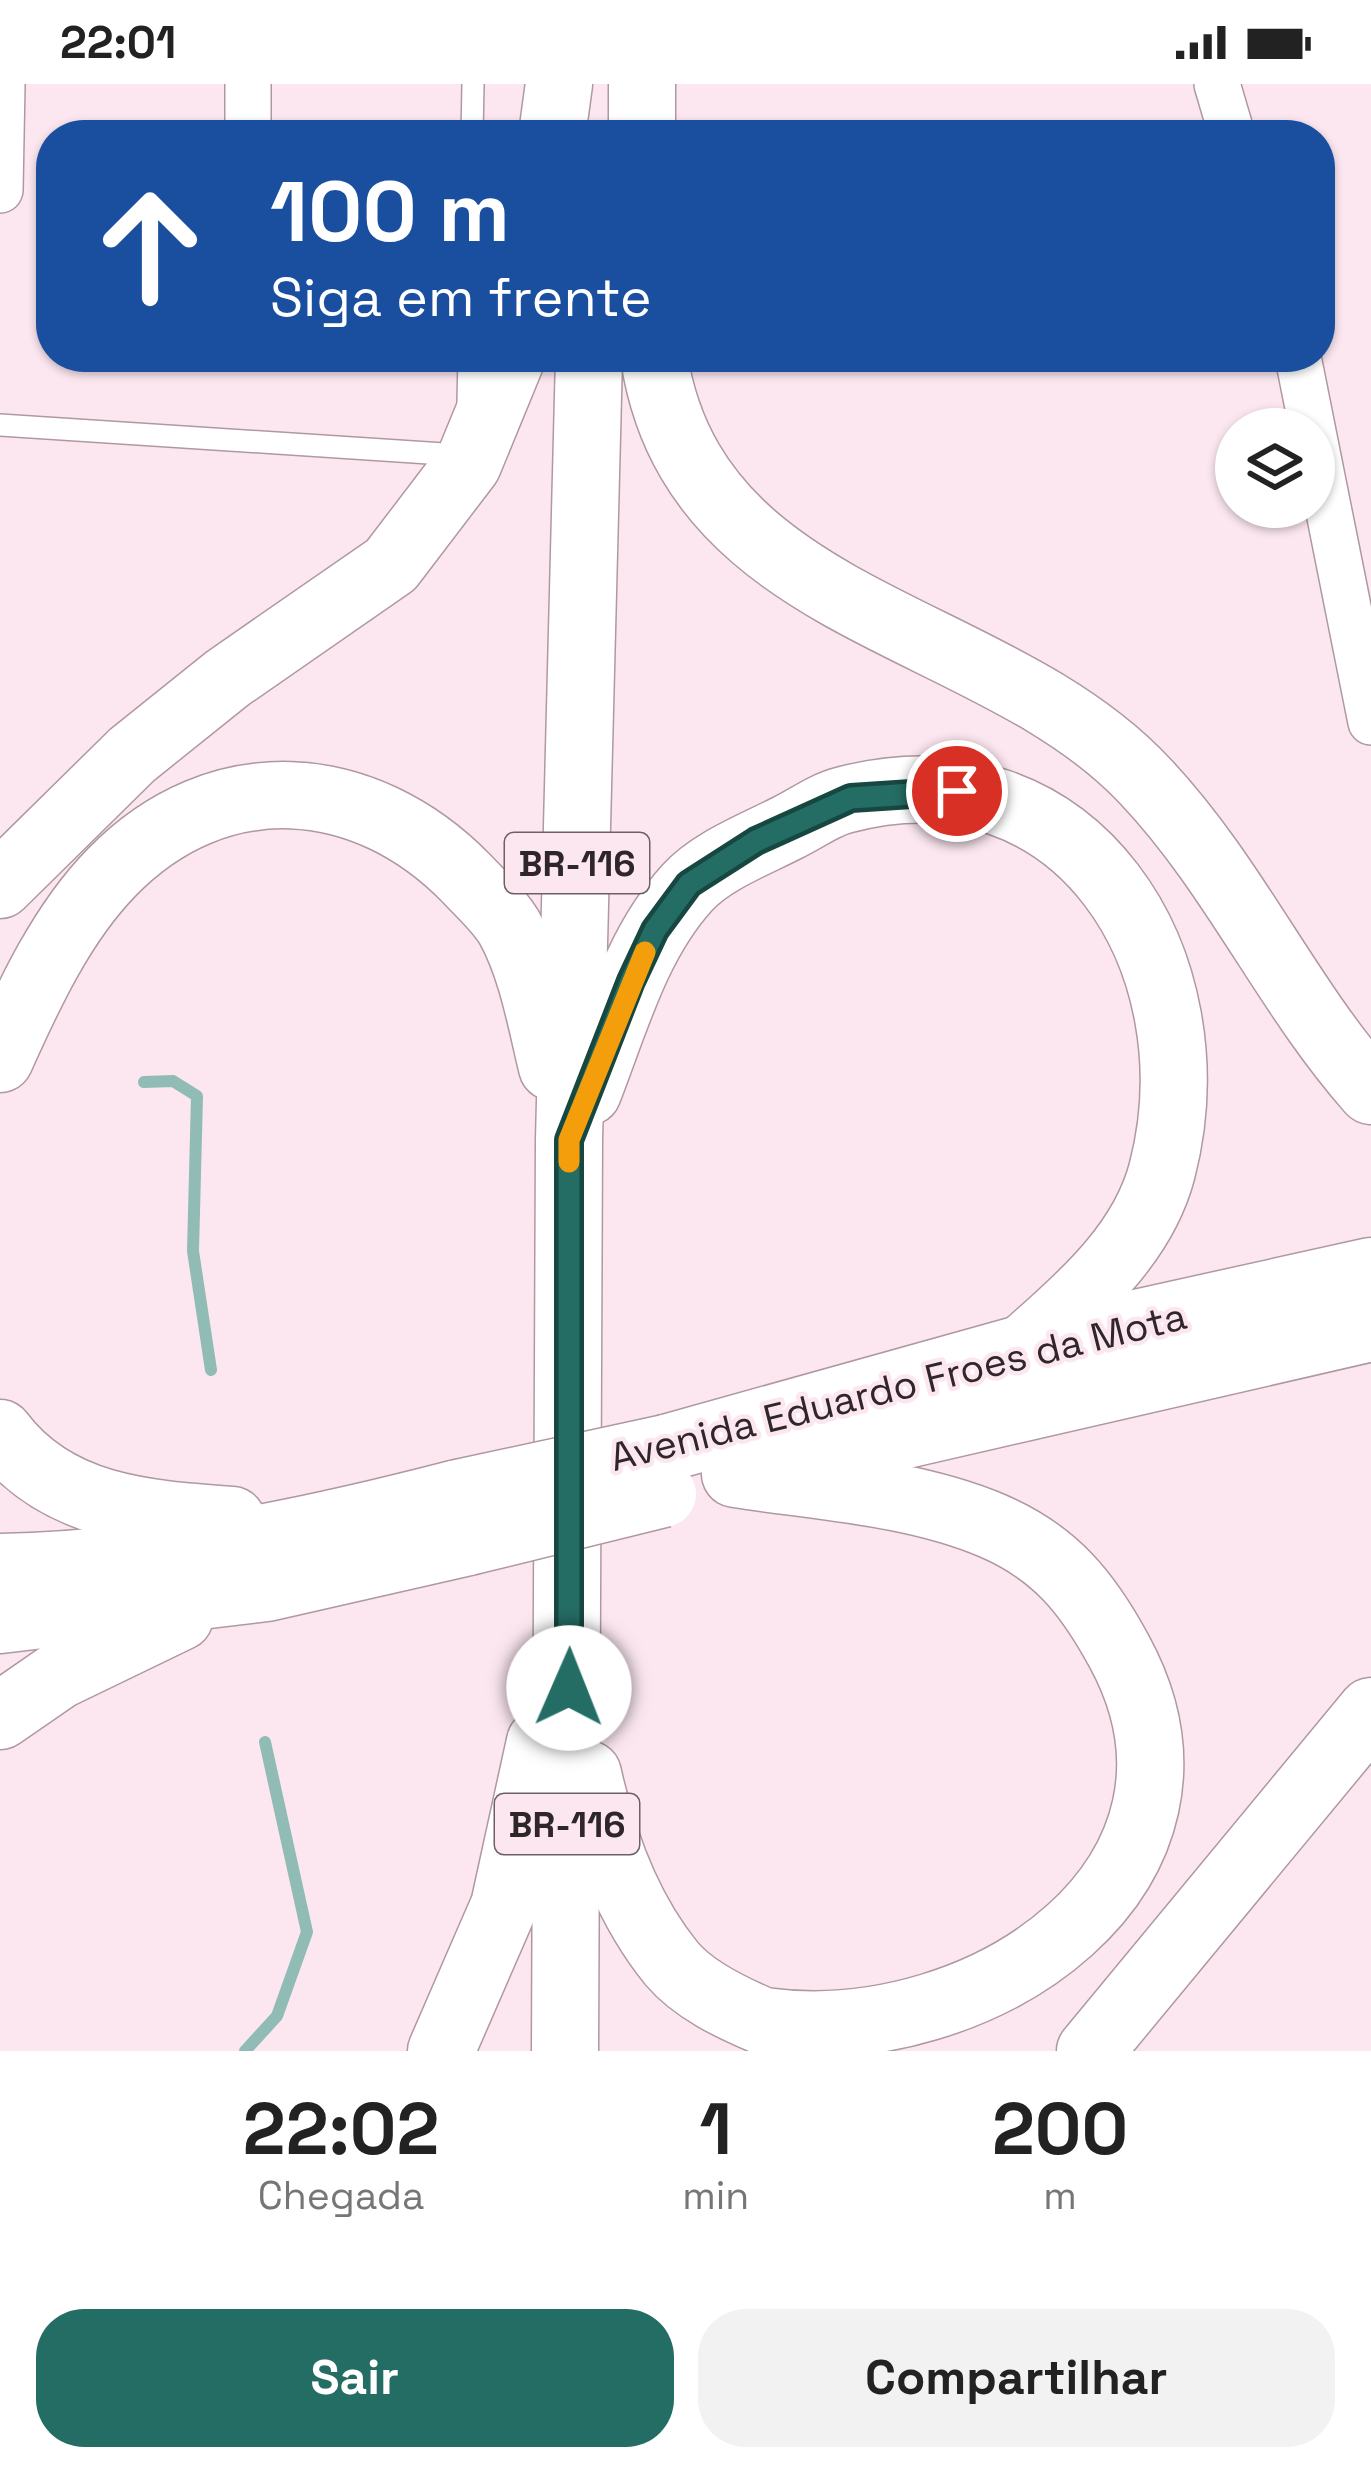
<!DOCTYPE html>
<html lang="pt">
<style>
body{margin:0;font-family:"Space Grotesk",sans-serif;background:#f2f2f2;color:#222;height:100vh;display:flex;flex-direction:column;font-size:45px;white-space:nowrap}
*{box-sizing:border-box;margin:0}
p{font-size:39px;color:#767676}
.icon{flex:none;width:66px;height:66px;fill:none;stroke:currentColor;stroke-width:2;stroke-linecap:round;stroke-linejoin:round}
.map{position:relative;height:1967px;overflow:hidden}
.side{display:flex;flex-direction:column;background:#fff;flex:1}
.side>*{flex:none}
.banner{position:absolute;left:36px;top:36px;width:1299px;height:252px;border-radius:48px;box-shadow:0 3px 9px #0004;background:#1a4fa0;color:#fff;overflow:hidden}
.tools{position:absolute;left:1215px;top:324px;display:grid;gap:24px}
.tools a{display:grid;place-items:center;width:120px;height:120px;border-radius:50%;background:#fff;box-shadow:0 3px 9px #0004;font-size:60px}
.pin{position:absolute;display:grid;place-items:center;width:102px;height:102px;color:#fff;margin:-51px;border:6px solid #fff;border-radius:50%;box-shadow:0 3px 12px #0007}
.me{position:absolute;width:132px;margin:-66px;rotate:1deg;stroke-linejoin:round;filter:drop-shadow(0 0 9px #0008)}
.turn{display:flex;align-items:center;gap:42px;height:252px;padding:0 36px;font-size:54px}
.turn .icon{width:156px;height:156px;stroke-width:2.5}
.turn b{display:block;font-size:84px;line-height:102px}
.eta{display:flex;justify-content:space-evenly;align-items:center;height:204px;text-align:center}
.eta b{font-size:72px;font-weight:700;line-height:84px}
.action{display:flex;gap:24px;margin-top:auto;padding:24px 36px}
.action a{flex:1;height:138px;border-radius:48px;background:#246d64;color:#fff;font-size:48px;font-weight:700;line-height:138px;text-align:center}
.action a+a{background:#f2f2f2;color:#222}
.status{display:flex;justify-content:space-between;align-items:center;height:84px;padding:0 60px;background:#fff;direction:ltr}
.status svg{height:33px;fill:currentColor}
.map>svg:first-child{display:block}
.lines{fill:none;stroke-linecap:round;stroke-linejoin:round}
.stream{stroke:#91bcb5;stroke-width:12}
.service-casing{stroke:#b098a2;stroke-width:24}
.minor-casing{stroke:#b098a2;stroke-width:48}
.trunk-casing{stroke:#b098a2;stroke-width:69}
.service{stroke:#fff;stroke-width:21}
.minor{stroke:#fff;stroke-width:45}
.trunk{stroke:#fff;stroke-width:66}
.trunk-bridge-casing{stroke:#b098a2;stroke-width:69;stroke-linecap:butt}
.trunk-bridge{stroke:#fff;stroke-width:66}
.route-casing{stroke:#174741;stroke-width:30}
.route{stroke:#246d64;stroke-width:21}
.slow{stroke:#f59e0b;stroke-width:21}
.labels{text-anchor:middle;stroke-width:9;stroke-linejoin:round;paint-order:stroke}
.shield{fill:#fce7f0;stroke:#6c6065;stroke-width:3}
.shield-label{font-size:36px;font-weight:bold;fill:#2f262a}
.street-label{font-size:39px;fill:#2f262a;stroke:#fce7f0}
</style>
<div class="status"><b>22:01</b><svg viewBox="0 0 49 12"><path d="M0 12V9h3v3zM5 12V6h3v6zM10 12V3h3v9zM15 12V0h3v12zM26 1h20v11H26zM47 4h2v5h-2z"/></svg></div>
<div class="map">
<svg width="1371" height="1967" viewBox="0 0 1371 1967">
<rect width="100%" height="100%" fill="#fce7f0"/>
<g class="lines">
<g class="stream">
<polyline points="144,998 173,997 197,1012 193,1167 211,1286"/>
<polyline points="245,1967 277,1932 307,1848 265,1658"/>
</g>
<g class="service-casing">
<g id="service">
<polyline points="472,51 473,0"/>
<polyline points="468,318 469,273"/>
<polyline points="0,341 444,370 459,365"/>
</g>
</g>
<g class="minor-casing">
<g id="minor">
<polyline points="1217,0 1232,51"/>
<polyline points="248,51 248,0"/>
<polyline points="0,106 2,0"/>
<polyline points="1298,273 1371,638"/>
</g>
</g>
<g class="trunk-casing">
<g id="trunk">
<polyline points="552,51 559,0"/>
<polyline points="642,51 642,0"/>
<path d="M654 273C694 533 993 534 1145 697 1234 791 1286 911 1371 1007"/>
<polyline points="0,801 132,671 228,594 391,481 468,380 512,273"/>
<path d="M0 975C29 910 62 839 112 788 218 679 365 690 467 795 481 810 498 825 509 843 532 884 541 938 552 983"/>
<path d="M588 1008C615 939 636 860 687 804 711 777 756 760 787 744 806 735 824 721 844 716 1078 654 1216 880 1162 1087 1142 1163 1079 1214 1024 1264"/>
<path d="M0 1349C56 1424 146 1430 232 1436"/>
<polyline points="666,1364 1024,1264 1371,1187"/>
<polyline points="771,1382 1371,1244"/>
<path d="M0 1483C155 1480 308 1448 458 1409"/>
<polyline points="0,1536 266,1504 468,1458"/>
<polyline points="0,1632 58,1592 180,1533"/>
<path d="M588 1690C603 1758 627 1825 672 1880 694 1906 732 1924 763 1937 985 1967 1240 1788 1119 1567 1088 1510 1056 1469 993 1442 913 1408 820 1403 735 1390"/>
<polyline points="441,1967 504,1822 540,1658"/>
<polyline points="565,1967 569,1056 589,273"/>
<polyline points="1090,1967 1371,1627"/>
</g>
</g>
<use href="#service" class="service"/>
<use href="#minor" class="minor"/>
<use href="#trunk" class="trunk"/>
<g class="trunk-bridge-casing">
<g id="trunk-bridge">
<polyline points="458,1409 666,1364"/>
<polyline points="468,1458 663,1410"/>
</g>
</g>
<use href="#trunk-bridge" class="trunk-bridge"/>
</g>
<g class="lines">
<g class="route-casing">
<polyline id="route" points="569,1604 569,1056 631,897 655,846 689,800 756,757 851,714 957,707"/>
</g>
<use href="#route" class="route"/>
<polyline class="slow" points="569,1078 569,1056 645,868"/>
</g>
<g class="labels">
<g class="shield">
<rect x="505" y="749" width="144" height="60" rx="9"/>
<rect x="495" y="1710" width="144" height="60" rx="9"/>
</g>
<g class="shield-label">
<text x="577" y="792">BR-116</text>
<text x="567" y="1753">BR-116</text>
</g>
<g class="street-label">
<text transform="translate(898 1302) rotate(-14)" y="14">Avenida Eduardo Froes da Mota</text>
</g>
</g>
</svg>
<div class="tools">
<a><svg class="icon" aria-label="layers" viewBox="0 0 24 24"><path d="M12 4l9 5-9 5-9-5zM3 14l9 5 9-5"/></svg></a>
</div>
<div class="pin" style="left:957px;top:707px;background:#d93025"><svg class="icon" aria-label="arrive" viewBox="0 0 24 24"><path d="M6 21V4h12l-3 4 3 4H6"/></svg></div>
<svg class="me" style="left:569px;top:1604px" viewBox="-20 -20 40 40"><circle r="19" fill="#fff"/><path d="M0-13L10 11 0 6-10 11z" fill="#246d64"/></svg>
<div class="banner">
<div class="turn"><svg class="icon" aria-label="ahead" viewBox="0 0 24 24"><path d="M12 20V5M6 11l6-6 6 6"/></svg><div><b>100 m</b>Siga em frente</div></div>
</div>
</div>
<section class="side">
<div class="eta">
<div><b>22:02</b><p>Chegada</p></div>
<div><b>1</b><p>min</p></div>
<div><b>200</b><p>m</p></div>
</div>
<div class="action"><a>Sair</a><a>Compartilhar</a></div>
</section>
